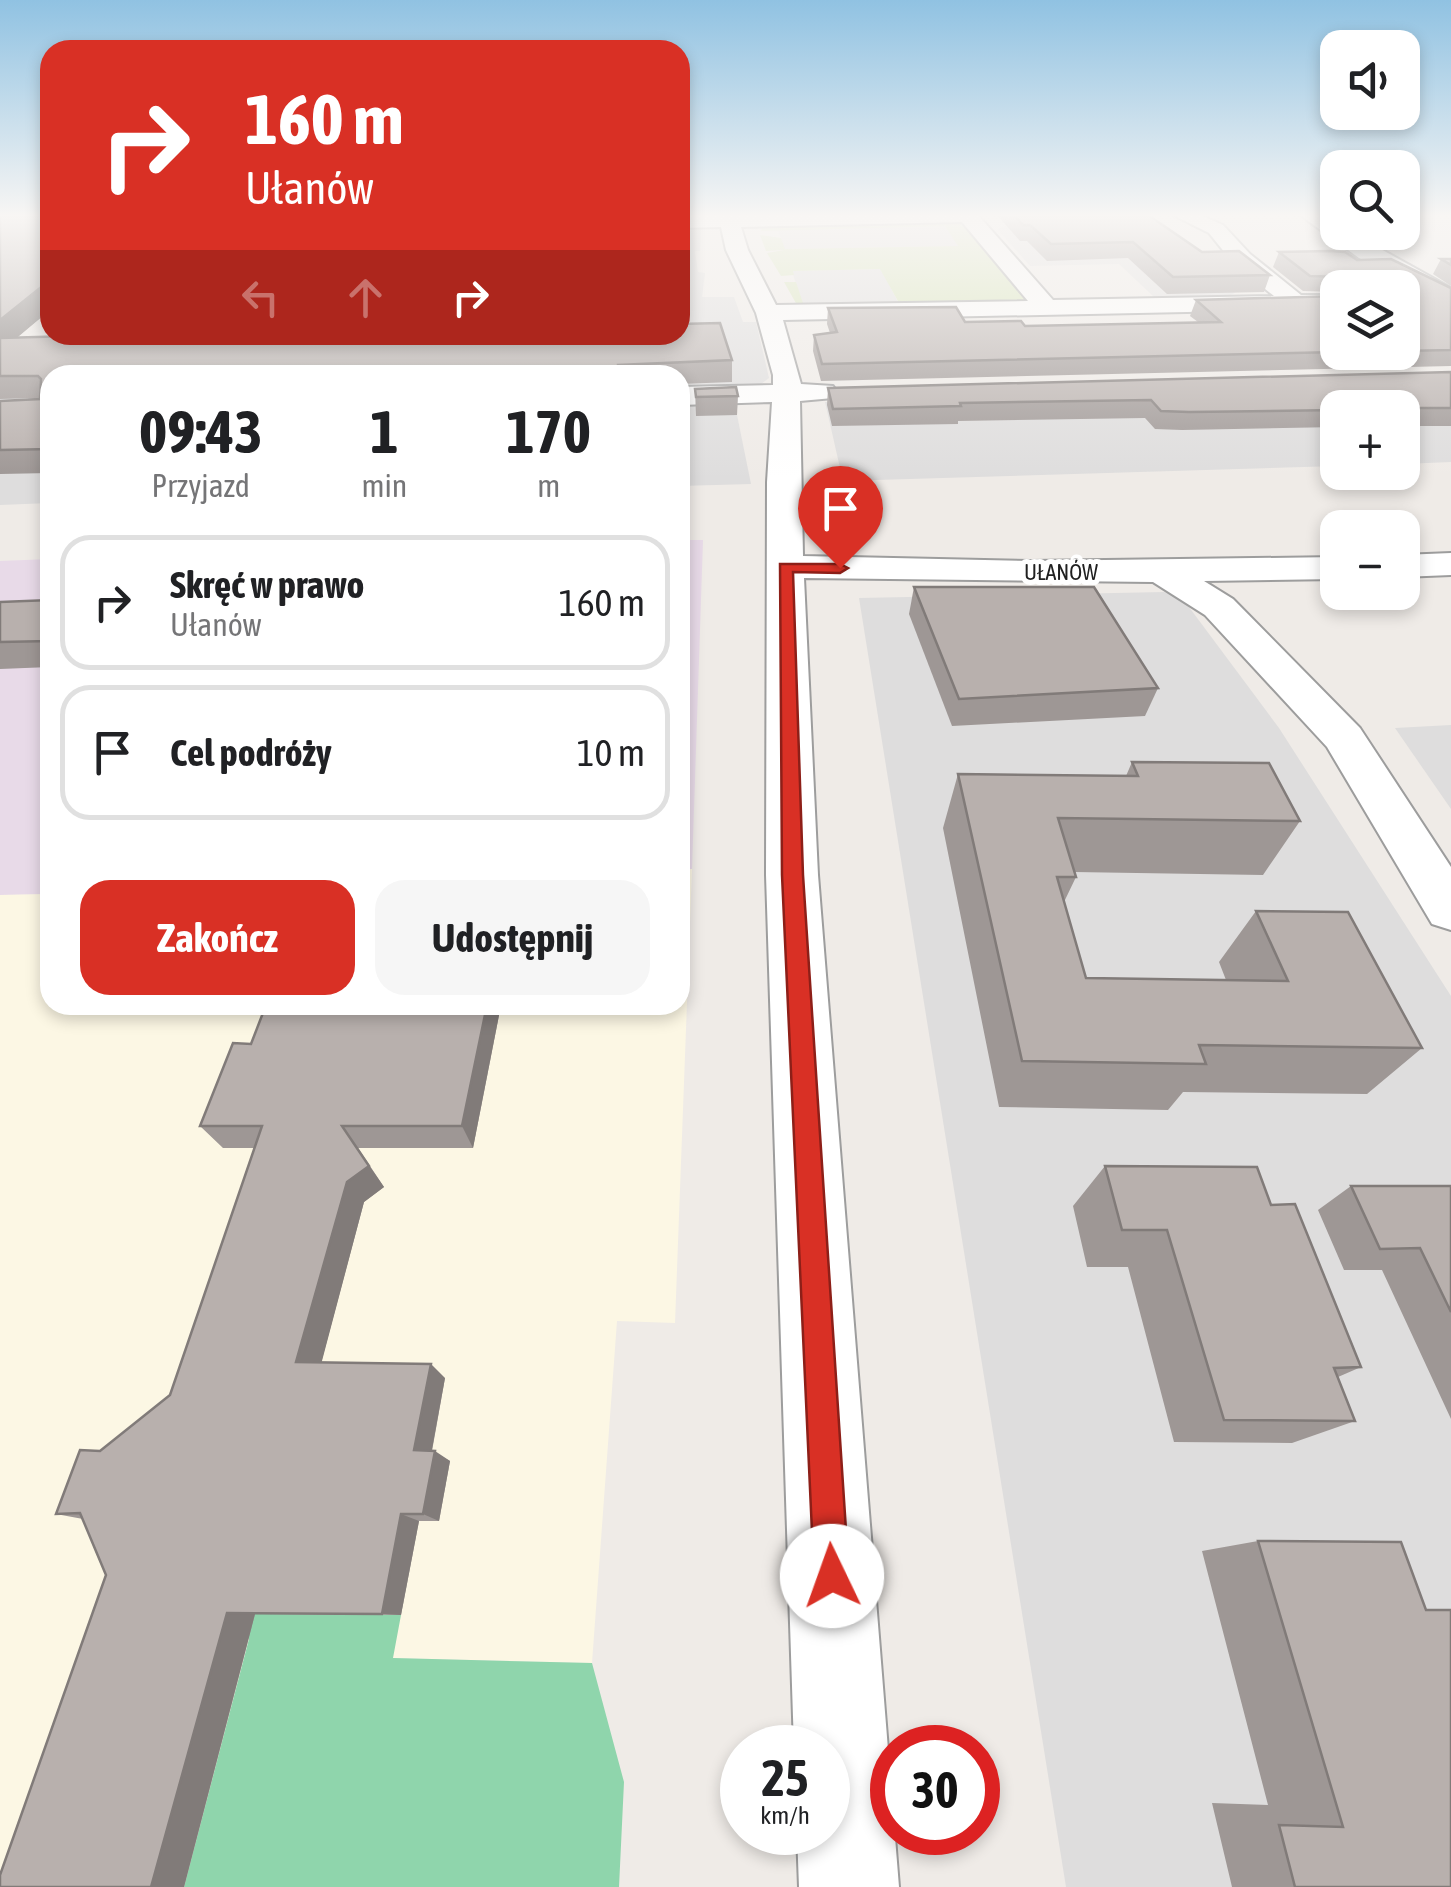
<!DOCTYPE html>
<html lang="pl">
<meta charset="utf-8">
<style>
body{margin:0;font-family:"Asap Condensed",sans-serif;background:#f6f6f6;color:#202124;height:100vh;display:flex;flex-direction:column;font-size:38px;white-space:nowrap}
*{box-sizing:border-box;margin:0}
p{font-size:32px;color:#757577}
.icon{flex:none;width:55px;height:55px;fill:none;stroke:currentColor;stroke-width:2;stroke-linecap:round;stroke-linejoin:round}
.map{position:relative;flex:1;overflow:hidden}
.side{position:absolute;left:40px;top:365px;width:650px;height:650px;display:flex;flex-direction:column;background:#fff;border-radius:30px;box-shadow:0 5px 15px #0003}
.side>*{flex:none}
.guide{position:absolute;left:40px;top:40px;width:650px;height:305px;border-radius:30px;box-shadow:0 5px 15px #0003;background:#d93025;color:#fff;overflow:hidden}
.fabs{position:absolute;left:1320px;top:30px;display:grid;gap:20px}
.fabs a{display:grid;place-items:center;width:100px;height:100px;border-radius:20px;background:#fff;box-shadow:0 5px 15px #0003;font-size:50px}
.speed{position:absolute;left:720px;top:1725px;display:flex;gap:20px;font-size:50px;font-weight:700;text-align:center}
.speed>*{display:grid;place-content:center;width:130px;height:130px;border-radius:50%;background:#fff;box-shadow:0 5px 15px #0003;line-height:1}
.speed small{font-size:25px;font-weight:400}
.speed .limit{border:15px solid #d22;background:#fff;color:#111}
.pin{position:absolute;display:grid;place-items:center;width:85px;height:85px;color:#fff;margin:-102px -42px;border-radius:50% 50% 50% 0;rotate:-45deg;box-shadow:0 0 10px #0007}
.pin .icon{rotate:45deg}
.me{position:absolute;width:110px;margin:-55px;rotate:357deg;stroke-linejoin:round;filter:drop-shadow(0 0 8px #0008)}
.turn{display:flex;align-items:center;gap:35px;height:210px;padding:0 40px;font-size:45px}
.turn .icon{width:130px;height:130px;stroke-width:2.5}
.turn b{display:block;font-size:70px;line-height:85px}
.lanes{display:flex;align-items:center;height:95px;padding:0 40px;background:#0003;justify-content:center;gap:50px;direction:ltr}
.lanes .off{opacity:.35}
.eta{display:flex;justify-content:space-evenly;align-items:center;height:170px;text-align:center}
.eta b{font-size:60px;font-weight:700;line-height:70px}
.cta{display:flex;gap:20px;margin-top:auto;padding:20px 40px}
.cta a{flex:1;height:115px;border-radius:30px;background:#d93025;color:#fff;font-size:40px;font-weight:700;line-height:115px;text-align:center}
.cta a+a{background:#f6f6f6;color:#202124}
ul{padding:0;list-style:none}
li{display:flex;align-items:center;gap:30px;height:135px;margin:0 20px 15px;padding:0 20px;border:5px solid #e0e0e0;border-radius:30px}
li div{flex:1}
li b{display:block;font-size:38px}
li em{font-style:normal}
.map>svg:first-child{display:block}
.residential{fill:#dedddd}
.industrial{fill:#e8dae8}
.education{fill:#fcf7e4}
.grass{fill:#d4e3b3}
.pitch{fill:#8fd5ac}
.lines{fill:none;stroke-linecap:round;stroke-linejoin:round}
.minor-casing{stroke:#9d9d9d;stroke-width:4}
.minor{fill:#fff;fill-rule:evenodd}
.wall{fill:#9e9795}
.shaded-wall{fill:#817b79}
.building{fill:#b8b0ad;stroke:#817b79;stroke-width:2.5}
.route{fill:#d93025;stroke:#8d1f18;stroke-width:2.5}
.labels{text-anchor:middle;stroke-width:10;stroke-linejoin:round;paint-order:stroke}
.far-street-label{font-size:22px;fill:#202020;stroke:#fff}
</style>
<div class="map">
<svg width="1451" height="1887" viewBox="0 0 1451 1887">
<rect width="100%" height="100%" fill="#efebe7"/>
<g class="residential">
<polygon points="1145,222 1168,227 1240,290 1231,295 1154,297 1119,264 1030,266 997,229 1009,225"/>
<polygon points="945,226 959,246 784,249 778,229"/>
<polygon points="701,230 700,251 695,251 698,272 705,273 702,297 734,297 743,322 756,322 769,378 761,384 680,386 680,375 50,375 50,401 0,402 0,371 691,352 680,298 680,231"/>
<polygon points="881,269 899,304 803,306 792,271"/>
<polygon points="1451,388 1451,462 1403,464 1402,408 1338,408 1337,466 843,481 825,402"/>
<polygon points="735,405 751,484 680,486 680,406"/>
<polygon points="50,421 50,503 0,505 0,422"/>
<polygon points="1164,592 1183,599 1279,728 1451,996 1451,1887 1066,1887 859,598"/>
<polygon points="1451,725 1451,809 1395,728"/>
</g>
<g class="industrial">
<polygon points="680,540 703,540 692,869 680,870"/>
<polygon points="50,559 50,894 0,895 0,561"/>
</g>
<polygon class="education" points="692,869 675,1323 617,1321 592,1663 392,1658 400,1615 270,1614 249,1639 184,1887 0,1887 0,895 50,894 50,1005 680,1005 680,870"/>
<polygon class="grass" points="939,220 965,223 1031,305 809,309 797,305 784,282 796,282 804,306 899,303 880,269 793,271 794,275 781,276 767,253 784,250 766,251 760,235 781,238 785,249 958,246 945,226 761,231 763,225 772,223"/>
<polygon class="pitch" points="266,1603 271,1614 401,1615 393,1658 592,1663 624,1782 619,1887 184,1887 249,1639 240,1623"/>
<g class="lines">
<g class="minor-casing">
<g id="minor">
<path d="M978 215 1053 300 1274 296 1234 264 1209 233 1173 215H1200L1223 225 1250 254 1301 295H1338V309L783 320 801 384 833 386 837 392 833 398 800 401 803 556 1031 561 1338 557V579L1204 581 1233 599 1360 728 1451 867V930L1432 924 1327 747 1205 615 1153 582 804 578 818 875 899 1887H799L797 1832H828V1748H794L766 875 767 482 772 402 680 405V387L773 385V375L756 313 726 250 721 227 680 228V216ZM962 222 1028 301 776 305 748 250 741 227Z"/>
<polygon points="1300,215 1324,215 1338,224 1338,232 1350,232 1451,288 1451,304 1359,258"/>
<polygon points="1451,553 1451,575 1402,577 1402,555"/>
</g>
</g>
<use href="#minor" class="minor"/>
</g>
<g class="wall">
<polygon points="0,215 50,215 50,310 17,337 732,360 732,382 680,384 680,375 50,375 50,473 0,474 0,401 40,398 0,399"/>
<polygon points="997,215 1148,215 1202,252 1270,275 1264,292 1167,294 1128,258 1047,261 1027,241 1020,241"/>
<polygon points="1279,252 1357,260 1451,288 1451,366 821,381 813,351 814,335 830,333 827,324 828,308 965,322 1025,326 1198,322 1190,316 1196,300 1338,352 1402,352 1402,288 1338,288 1338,292 1303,291 1273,267"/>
<polygon points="1441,259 1451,259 1451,286 1433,274"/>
<polygon points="1451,372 1451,426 1402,426 1402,408 1338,408 1338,427 1182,430 1155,429 1145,418 958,421 958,424 832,426 827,405 828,388"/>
<polygon points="695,389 738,396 737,415 696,416"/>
<polygon points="914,587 1158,688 1145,716 952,726 909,614"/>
<polygon points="50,600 50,667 0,669 0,602"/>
<polygon points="1132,762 1300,821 1263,875 1074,872 1076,877 1064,902 1086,978 1226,980 1219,962 1256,911 1422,1048 1367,1094 1183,1092 1168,1110 999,1107 943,828 958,774 1126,776"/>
<polygon points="266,1005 501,1005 473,1148 358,1148 384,1187 364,1202 321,1363 445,1378 432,1451 450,1461 439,1521 419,1521 401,1615 255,1614 184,1887 0,1887 106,1575 83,1519 56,1514 100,1451 170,1395 255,1148 223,1148 200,1126 251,1044"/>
<polygon points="1105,1166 1271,1205 1361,1367 1338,1377 1355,1421 1292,1443 1174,1442 1128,1267 1087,1267 1073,1206"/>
<polygon points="1351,1186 1451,1186 1451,1419 1382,1270 1344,1270 1318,1210"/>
<polygon points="1258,1541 1426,1610 1451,1887 1232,1887 1212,1803 1268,1805 1202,1551"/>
</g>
<g class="shaded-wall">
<polygon points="50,280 50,310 0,352 0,320"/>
<polygon points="487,1005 501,1005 473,1148 462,1126"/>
<polygon points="342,1126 384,1187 364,1202 318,1376 296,1362 347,1182"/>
<polygon points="431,1364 445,1378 430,1460 414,1450"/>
<polygon points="435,1451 450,1461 439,1521 423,1514"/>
<polygon points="401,1514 419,1521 401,1615 382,1614"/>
<polygon points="227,1613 255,1614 184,1887 151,1887"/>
</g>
<g class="building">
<polygon points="0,215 50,215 50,280 0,320"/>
<polygon points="1014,215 1148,215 1202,252 1239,251 1270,275 1173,277 1133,242 1051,244 1030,225 1023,225"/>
<polygon points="1329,251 1345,252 1357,260 1391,259 1451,288 1451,350 1402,351 1402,288 1348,288 1348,277 1310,276 1279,252"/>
<polygon points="1441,259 1451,259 1451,265"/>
<polygon points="1338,296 1338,352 822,364 814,335 837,332 828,308 956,307 965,322 1021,321 1025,326 1221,322 1196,300"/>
<polygon points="720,323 732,360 618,365 618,375 50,375 50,449 0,450 0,401 40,399 41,379 38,376 0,376 0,338 110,335 680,335 680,324"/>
<polygon points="1451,372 1451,408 1338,408 1338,410 1189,412 1161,411 1151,400 960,403 961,406 833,409 828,388"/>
<polygon points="736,387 738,396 696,397 695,389"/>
<polygon points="914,587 1094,587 1158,688 959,699"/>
<polygon points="50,600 50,641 0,642 0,602"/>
<polygon points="1132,762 1269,763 1300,821 1058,818 1076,877 1057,877 1086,978 1288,981 1256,911 1348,912 1422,1048 1199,1045 1206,1064 1022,1061 958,774 1138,776"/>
<polygon points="266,1005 487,1005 462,1126 342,1126 369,1166 347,1182 296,1362 431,1364 414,1450 435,1451 423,1514 401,1514 382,1614 227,1613 151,1887 0,1887 0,1875 106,1575 80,1513 56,1514 80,1450 100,1451 170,1395 262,1126 200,1126 233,1043 251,1044"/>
<polygon points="1105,1166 1257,1167 1271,1205 1295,1204 1361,1367 1334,1368 1355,1421 1224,1420 1167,1230 1122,1230"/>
<polygon points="1351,1186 1451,1186 1451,1312 1420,1248 1380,1249"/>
<polygon points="1258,1541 1401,1542 1426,1610 1451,1610 1451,1887 1295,1887 1279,1825 1343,1827"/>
</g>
<linearGradient id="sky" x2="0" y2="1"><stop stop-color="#90c2e2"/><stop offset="0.45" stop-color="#f8f6f4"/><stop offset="1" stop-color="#f8f6f4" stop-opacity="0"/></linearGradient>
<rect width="1451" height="479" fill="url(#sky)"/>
<polygon class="route" points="780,564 840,564 848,568 840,573 793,572 803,875 849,1576 844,1588 832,1593 819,1588 814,1576 782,875"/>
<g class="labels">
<g class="far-street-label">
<text x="1061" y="580">UŁANÓW</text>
</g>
</g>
</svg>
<div class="fabs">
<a><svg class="icon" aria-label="sound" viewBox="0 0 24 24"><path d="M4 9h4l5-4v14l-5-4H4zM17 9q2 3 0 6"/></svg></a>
<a><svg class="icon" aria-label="search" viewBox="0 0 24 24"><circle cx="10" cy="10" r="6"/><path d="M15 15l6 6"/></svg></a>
<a><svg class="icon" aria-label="layers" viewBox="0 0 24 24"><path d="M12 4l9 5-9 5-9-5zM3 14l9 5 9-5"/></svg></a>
<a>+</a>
<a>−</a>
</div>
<div class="speed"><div>25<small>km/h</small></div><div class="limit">30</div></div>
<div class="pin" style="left:840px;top:568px;background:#d93025"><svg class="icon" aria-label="arrive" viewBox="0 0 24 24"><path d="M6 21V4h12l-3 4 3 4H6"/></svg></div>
<svg class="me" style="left:832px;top:1576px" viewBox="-20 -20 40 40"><circle r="19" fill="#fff"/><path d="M0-13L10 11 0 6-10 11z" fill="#d93025"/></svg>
<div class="guide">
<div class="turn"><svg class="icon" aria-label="right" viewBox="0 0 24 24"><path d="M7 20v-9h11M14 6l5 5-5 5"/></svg><div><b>160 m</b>Ułanów</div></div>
<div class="lanes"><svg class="icon off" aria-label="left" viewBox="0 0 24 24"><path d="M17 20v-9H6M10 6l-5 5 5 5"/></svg><svg class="icon off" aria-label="ahead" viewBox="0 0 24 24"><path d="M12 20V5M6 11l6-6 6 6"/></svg><svg class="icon" aria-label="right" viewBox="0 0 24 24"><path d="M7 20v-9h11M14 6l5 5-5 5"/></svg></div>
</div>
<section class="side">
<div class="eta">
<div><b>09:43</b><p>Przyjazd</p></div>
<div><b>1</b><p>min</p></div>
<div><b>170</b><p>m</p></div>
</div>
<ul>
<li><svg class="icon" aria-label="right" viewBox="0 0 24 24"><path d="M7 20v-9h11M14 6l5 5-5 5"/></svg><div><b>Skręć w prawo</b><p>Ułanów</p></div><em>160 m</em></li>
<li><svg class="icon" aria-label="arrive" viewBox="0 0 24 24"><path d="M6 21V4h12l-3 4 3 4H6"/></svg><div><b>Cel podróży</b></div><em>10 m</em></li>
</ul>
<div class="cta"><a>Zakończ</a><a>Udostępnij</a></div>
</section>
</div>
